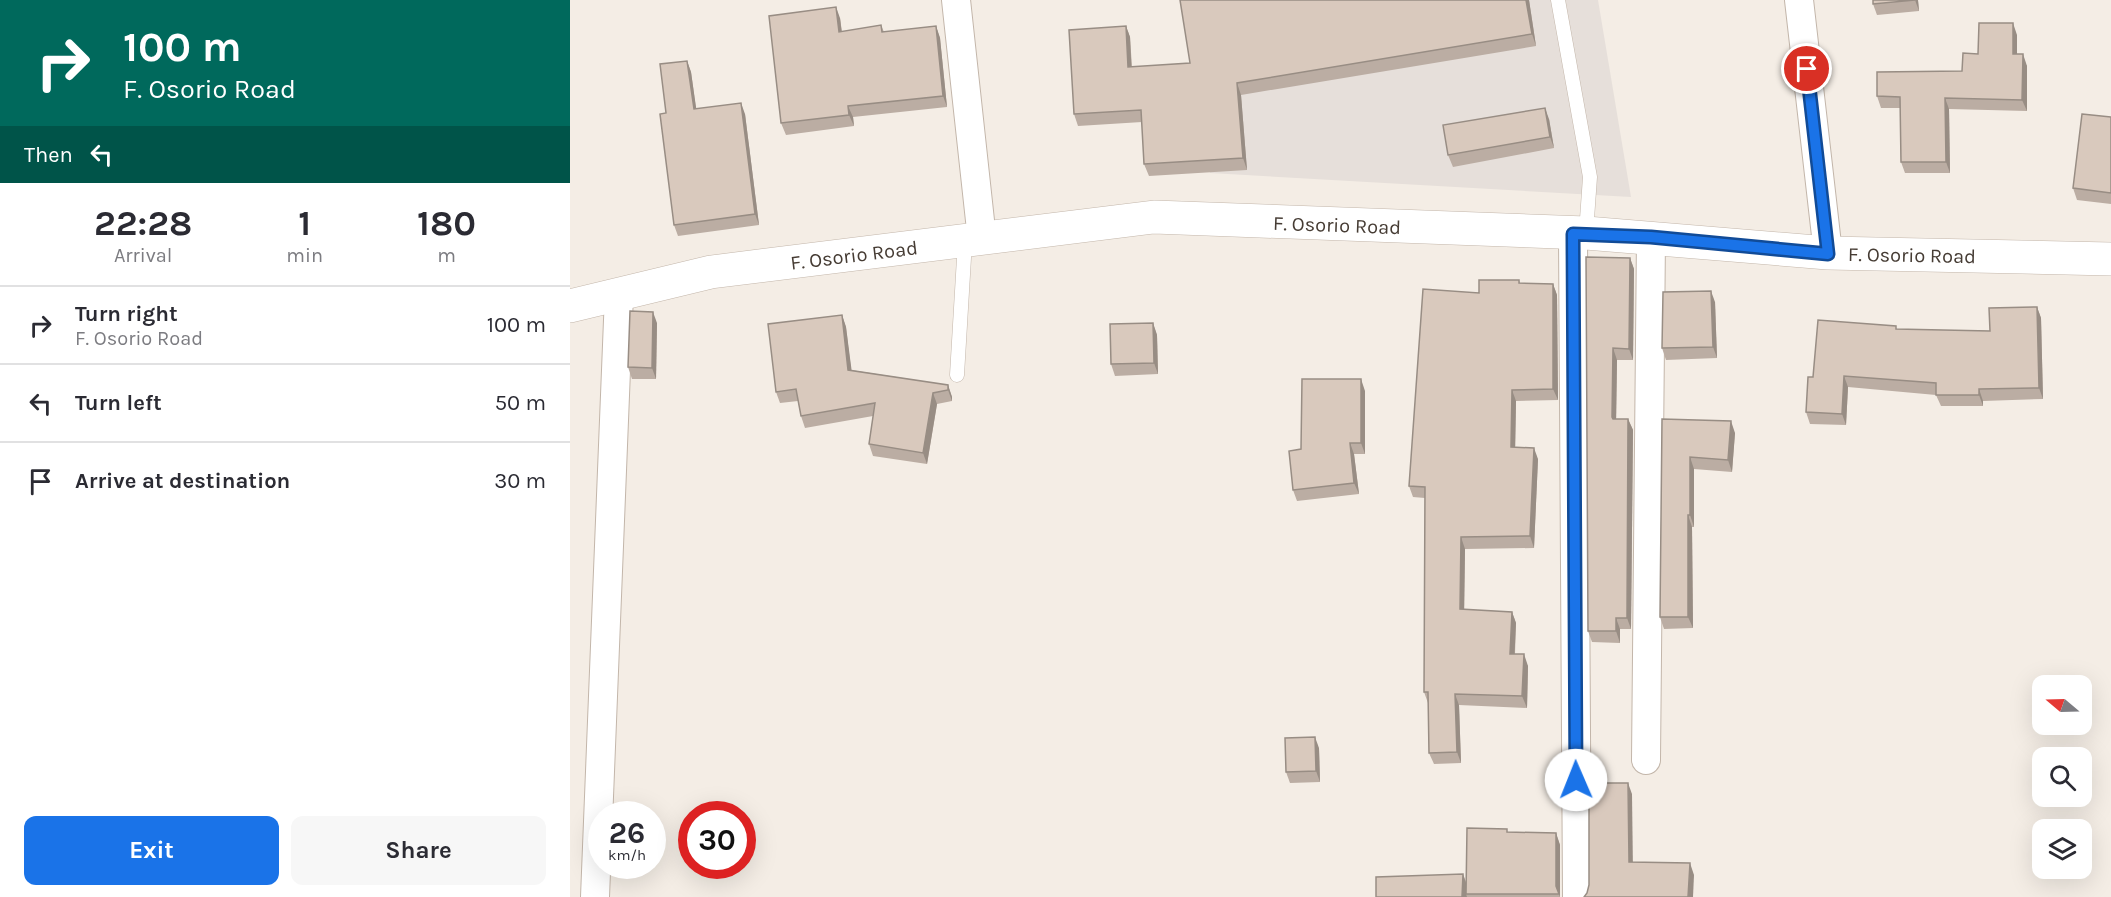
<!DOCTYPE html>
<style>
body{margin:0;font-family:Karla,sans-serif;background:#f7f7f7;color:#2b2b33;height:100vh;display:flex;flex-direction:column;font-size:22px;white-space:nowrap}
*{box-sizing:border-box;margin:0}
p{font-size:20px;color:#7c7c81}
.icon{flex:none;width:33px;height:33px;fill:none;stroke:currentColor;stroke-width:2;stroke-linecap:round;stroke-linejoin:round}
.map{position:relative;flex:1;overflow:hidden}
.sheet{display:flex;flex-direction:column;background:#fff;width:570px}
.sheet>*{flex:none}
.hud{background:#00695c;color:#fff;overflow:hidden}
.needle{width:39px;rotate:289deg}
.controls{position:absolute;left:1462px;top:675px;display:grid;gap:12px}
.controls a{display:grid;place-items:center;width:60px;height:60px;border-radius:12px;background:#fff;box-shadow:0 6px 24px #0002;font-size:30px}
.speed{position:absolute;left:18px;top:801px;display:flex;gap:12px;font-size:30px;font-weight:700;text-align:center}
.speed>*{display:grid;place-content:center;width:78px;height:78px;border-radius:50%;background:#fff;box-shadow:0 6px 24px #0002;line-height:1}
.speed small{font-size:15px;font-weight:400}
.speed .limit{border:9px solid #d22;background:#fff;color:#111}
.pin{position:absolute;display:grid;place-items:center;width:51px;height:51px;color:#fff;margin:-26px;border:3px solid #fff;border-radius:50%;box-shadow:0 2px 6px #0007}
.me{position:absolute;width:66px;margin:-33px;rotate:359deg;stroke-linejoin:round;filter:drop-shadow(0 0 4px #0008)}
.turn{display:flex;align-items:center;gap:21px;height:126px;padding:0 24px;font-size:27px}
.turn .icon{width:78px;height:78px;stroke-width:2.5}
.turn b{display:block;font-size:42px;line-height:51px}
.then{display:flex;align-items:center;height:57px;padding:0 24px;background:#0003;gap:12px;font-size:22px}
.eta{display:flex;justify-content:space-evenly;align-items:center;height:102px;text-align:center}
.eta b{font-size:36px;font-weight:700;line-height:42px}
.cta{display:flex;gap:12px;margin-top:auto;padding:12px 24px}
.cta a{flex:1;height:69px;border-radius:12px;background:#1a73e8;color:#fff;font-size:24px;font-weight:700;line-height:69px;text-align:center}
.cta a+a{background:#f7f7f7;color:#2b2b33}
ul{padding:0;list-style:none}
li{display:flex;align-items:center;gap:18px;height:78px;padding:0 24px;border-top:2px solid #e1e1e2}
li div{flex:1}
li b{display:block;font-size:22px}
li em{font-style:normal}
main{display:flex;flex:1;min-height:0}
.map>svg:first-child{display:block}
.industrial{fill:#e6dfda}
.lines{fill:none;stroke-linecap:round;stroke-linejoin:round}
.service-casing{stroke:#c3b6aa;stroke-width:15}
.minor-casing{stroke:#c3b6aa;stroke-width:30}
.tertiary-casing{stroke:#c3b6aa;stroke-width:34}
.service{stroke:#fff;stroke-width:14}
.minor{stroke:#fff;stroke-width:28}
.tertiary{stroke:#fff;stroke-width:33}
.wall{fill:#bbada3}
.shaded-wall{fill:#988d84}
.building{fill:#d9c9bd;stroke:#988d84;stroke-width:1.5}
.route-casing{stroke:#114b97;stroke-width:15}
.route{stroke:#1a73e8;stroke-width:10}
.labels{text-anchor:middle;stroke-width:5;stroke-linejoin:round;paint-order:stroke}
.street-label{font-size:20px;fill:#463c34;stroke:#fff}
</style>
<main>
<section class="sheet">
<div class="hud">
<div class="turn"><svg class="icon" aria-label="right" viewBox="0 0 24 24"><path d="M7 20v-9h11M14 6l5 5-5 5"/></svg><div><b>100 m</b>F. Osorio Road</div></div>
<div class="then">Then<svg class="icon" aria-label="left" viewBox="0 0 24 24"><path d="M17 20v-9H6M10 6l-5 5 5 5"/></svg></div>
</div>
<div class="eta">
<div><b>22:28</b><p>Arrival</p></div>
<div><b>1</b><p>min</p></div>
<div><b>180</b><p>m</p></div>
</div>
<ul>
<li><svg class="icon" aria-label="right" viewBox="0 0 24 24"><path d="M7 20v-9h11M14 6l5 5-5 5"/></svg><div><b>Turn right</b><p>F. Osorio Road</p></div><em>100 m</em></li>
<li><svg class="icon" aria-label="left" viewBox="0 0 24 24"><path d="M17 20v-9H6M10 6l-5 5 5 5"/></svg><div><b>Turn left</b></div><em>50 m</em></li>
<li><svg class="icon" aria-label="arrive" viewBox="0 0 24 24"><path d="M6 21V4h12l-3 4 3 4H6"/></svg><div><b>Arrive at destination</b></div><em>30 m</em></li>
</ul>
<div class="cta"><a>Exit</a><a>Share</a></div>
</section>
<div class="map">
<svg width="1541" height="897" viewBox="0 0 1541 897">
<rect width="100%" height="100%" fill="#f4ede5"/>
<polygon class="industrial" points="611,0 1028,0 1061,197 640,173"/>
<g class="lines">
<g class="service-casing">
<g id="service">
<polyline points="988,0 1020,177 1016,233"/>
<polyline points="387,375 395,241"/>
</g>
</g>
<g class="minor-casing">
<g id="minor">
<polyline points="386,0 412,239"/>
<polyline points="1229,0 1258,253"/>
<polyline points="1003,234 1007,897"/>
<polyline points="1076,760 1081,237"/>
<polyline points="25,897 49,295"/>
</g>
</g>
<g class="tertiary-casing">
<polyline id="tertiary" points="0,306 141,272 584,217 1016,233 1258,253 1541,259"/>
</g>
<use href="#service" class="service"/>
<use href="#minor" class="minor"/>
<use href="#tertiary" class="tertiary"/>
</g>
<g class="wall">
<polygon points="959,0 966,46 671,95 677,170 579,176 574,164 572,122 508,126 504,114 556,26 560,37 562,67 620,63"/>
<polygon points="1303,0 1348,0 1349,11 1307,15 1303,4"/>
<polygon points="270,18 272,32 311,25 314,32 366,26 370,38 377,107 283,117 284,126 216,135 211,123"/>
<polygon points="1447,35 1447,54 1457,66 1457,111 1379,109 1380,173 1335,173 1331,162 1330,108 1311,108 1307,96 1392,71 1408,54"/>
<polygon points="117,61 121,72 126,109 175,114 189,225 108,236 104,225"/>
<polygon points="1541,117 1541,204 1507,200 1503,188"/>
<polygon points="979,119 984,148 883,167 878,155"/>
<polygon points="1016,257 1060,258 1064,269 1063,360 1047,360 1046,419 1058,419 1063,430 1061,629 1050,629 1050,643 1022,642 1018,631"/>
<polygon points="949,280 950,283 983,284 987,295 988,400 946,401 945,447 968,459 964,548 895,549 894,610 942,612 946,623 945,654 958,666 957,708 889,705 891,763 864,764 859,753 858,703 854,692 855,498 843,497 839,486 909,293"/>
<polygon points="1145,302 1147,358 1096,360 1092,348"/>
<polygon points="1467,307 1471,318 1473,399 1413,401 1413,406 1371,406 1366,395 1278,387 1276,425 1240,424 1236,412 1243,377 1327,330 1420,331"/>
<polygon points="272,315 276,327 281,370 378,385 382,397 382,401 367,404 357,464 303,456 299,444 303,416 235,428 231,416 228,401 210,403 206,392"/>
<polygon points="87,323 86,379 62,379 58,367"/>
<polygon points="583,323 587,335 588,374 545,376 541,364"/>
<polygon points="795,391 795,454 784,454 789,494 727,501 723,490 731,449"/>
<polygon points="1092,419 1165,433 1162,472 1124,469 1124,527 1122,527 1123,628 1094,629 1090,617"/>
<polygon points="749,748 750,782 720,783 716,772"/>
<polygon points="938,832 986,833 990,845 990,897 806,897 893,874 896,882"/>
</g>
<g class="shaded-wall">
<polygon points="956,0 959,0 966,46 962,34"/>
<polygon points="1345,0 1348,0 1349,11"/>
<polygon points="266,7 270,18 273,43 269,32"/>
<polygon points="1443,23 1447,35 1447,65 1443,54"/>
<polygon points="366,26 370,38 377,107 373,96"/>
<polygon points="556,26 560,37 562,79 558,67"/>
<polygon points="1453,54 1457,66 1457,111 1452,100"/>
<polygon points="117,61 121,72 128,121 124,109"/>
<polygon points="667,83 671,95 677,170 673,158"/>
<polygon points="1375,98 1379,109 1380,173 1376,162"/>
<polygon points="171,103 175,114 189,225 185,214"/>
<polygon points="278,106 283,117 284,126 279,115"/>
<polygon points="975,108 979,119 984,148 980,137"/>
<polygon points="1060,258 1064,269 1063,360 1059,349"/>
<polygon points="983,284 987,295 988,400 983,389"/>
<polygon points="1141,291 1145,302 1147,358 1143,347"/>
<polygon points="1467,307 1471,318 1473,399 1469,388"/>
<polygon points="83,312 87,323 86,379 82,368"/>
<polygon points="272,315 276,327 283,381 278,370"/>
<polygon points="583,323 587,335 588,374 584,363"/>
<polygon points="1043,348 1047,360 1046,428 1042,417"/>
<polygon points="1274,376 1278,387 1276,425 1272,414"/>
<polygon points="791,379 795,391 795,454 791,443"/>
<polygon points="378,385 382,397 382,401 378,390"/>
<polygon points="1409,389 1413,401 1413,406 1409,395"/>
<polygon points="942,390 946,401 945,458 941,447"/>
<polygon points="363,393 367,404 357,464 353,453"/>
<polygon points="1058,419 1063,430 1061,629 1057,618"/>
<polygon points="1161,421 1165,433 1162,472 1158,460"/>
<polygon points="780,443 784,454 789,494 784,483"/>
<polygon points="964,448 968,459 964,548 960,536"/>
<polygon points="1120,457 1124,469 1124,527 1120,515"/>
<polygon points="1118,515 1122,527 1123,628 1118,617"/>
<polygon points="891,537 895,549 894,621 890,609"/>
<polygon points="942,612 946,623 944,665 940,654"/>
<polygon points="1046,618 1050,629 1050,643 1046,631"/>
<polygon points="954,654 958,666 957,708 952,696"/>
<polygon points="885,694 889,705 891,763 887,752"/>
<polygon points="745,737 749,748 750,782 746,771"/>
<polygon points="1058,783 1062,794 1063,873 1059,862"/>
<polygon points="986,833 990,845 990,897 986,886"/>
<polygon points="1120,863 1124,875 1123,897 1118,897"/>
<polygon points="893,874 897,886 896,894 897,897 892,897"/>
</g>
<g class="building">
<polygon points="610,0 956,0 962,34 667,83 673,158 574,164 571,110 504,114 499,30 556,26 558,67 620,63"/>
<polygon points="1303,0 1345,0 1303,4"/>
<polygon points="266,7 269,32 311,25 312,32 366,26 373,96 278,106 279,115 211,123 199,16"/>
<polygon points="1409,23 1443,23 1443,54 1453,54 1452,100 1375,98 1376,162 1331,162 1330,97 1307,96 1307,72 1392,71 1393,53 1408,54"/>
<polygon points="117,61 124,109 171,103 185,214 104,225 90,114 96,113 90,64"/>
<polygon points="975,108 980,137 878,155 873,125"/>
<polygon points="1512,114 1541,117 1541,193 1503,188"/>
<polygon points="1016,257 1060,258 1059,349 1043,348 1042,417 1043,419 1058,419 1057,618 1046,618 1046,631 1018,631"/>
<polygon points="909,280 949,280 949,283 983,284 983,389 942,390 941,447 964,448 960,536 891,537 890,609 942,612 940,654 954,654 952,696 885,694 887,752 859,753 858,692 854,692 855,487 839,486 853,289 909,293"/>
<polygon points="1141,291 1143,347 1092,348 1093,292"/>
<polygon points="1467,307 1469,388 1409,389 1409,395 1366,395 1366,383 1274,376 1272,414 1236,412 1238,377 1243,377 1248,320 1326,326 1326,329 1420,331 1419,308"/>
<polygon points="60,311 83,312 82,368 58,367"/>
<polygon points="272,315 278,370 378,385 378,390 363,393 353,453 299,444 305,403 231,416 226,389 206,392 198,324"/>
<polygon points="583,323 584,363 541,364 540,324"/>
<polygon points="732,379 791,379 791,443 780,443 784,483 723,490 719,451 731,449"/>
<polygon points="1092,419 1161,421 1158,460 1120,457 1120,515 1118,515 1118,617 1090,617"/>
<polygon points="745,737 746,771 716,772 715,738"/>
<polygon points="1019,783 1058,783 1059,862 1120,863 1118,897 1014,897 1017,893 1019,885"/>
<polygon points="897,828 937,829 937,832 986,833 986,886 989,894 896,894"/>
<polygon points="893,874 892,897 806,897 806,877"/>
</g>
<g class="lines">
<g class="route-casing">
<polyline id="route" points="1006,780 1003,234 1081,237 1258,254 1237,69"/>
</g>
<use href="#route" class="route"/>
</g>
<g class="labels">
<g class="street-label">
<text transform="translate(767 225) rotate(2)" y="7">F. Osorio Road</text>
<text transform="translate(284 255) rotate(-7)" y="7">F. Osorio Road</text>
<text transform="translate(1342 255) rotate(1)" y="7">F. Osorio Road</text>
</g>
</g>
</svg>
<div class="controls">
<a><svg class="needle" viewBox="-14 -14 28 28"><path d="M0-13l5 13h-10z" fill="#e53935"/><path d="M0 13l5-13h-10z" fill="#7c7c81"/></svg></a>
<a><svg class="icon" aria-label="search" viewBox="0 0 24 24"><circle cx="10" cy="10" r="6"/><path d="M15 15l6 6"/></svg></a>
<a><svg class="icon" aria-label="layers" viewBox="0 0 24 24"><path d="M12 4l9 5-9 5-9-5zM3 14l9 5 9-5"/></svg></a>
</div>
<div class="speed"><div>26<small>km/h</small></div><div class="limit">30</div></div>
<div class="pin" style="left:1237px;top:69px;background:#d93025"><svg class="icon" aria-label="arrive" viewBox="0 0 24 24"><path d="M6 21V4h12l-3 4 3 4H6"/></svg></div>
<svg class="me" style="left:1006px;top:780px" viewBox="-20 -20 40 40"><circle r="19" fill="#fff"/><path d="M0-13L10 11 0 6-10 11z" fill="#1a73e8"/></svg>
</div>
</main>
